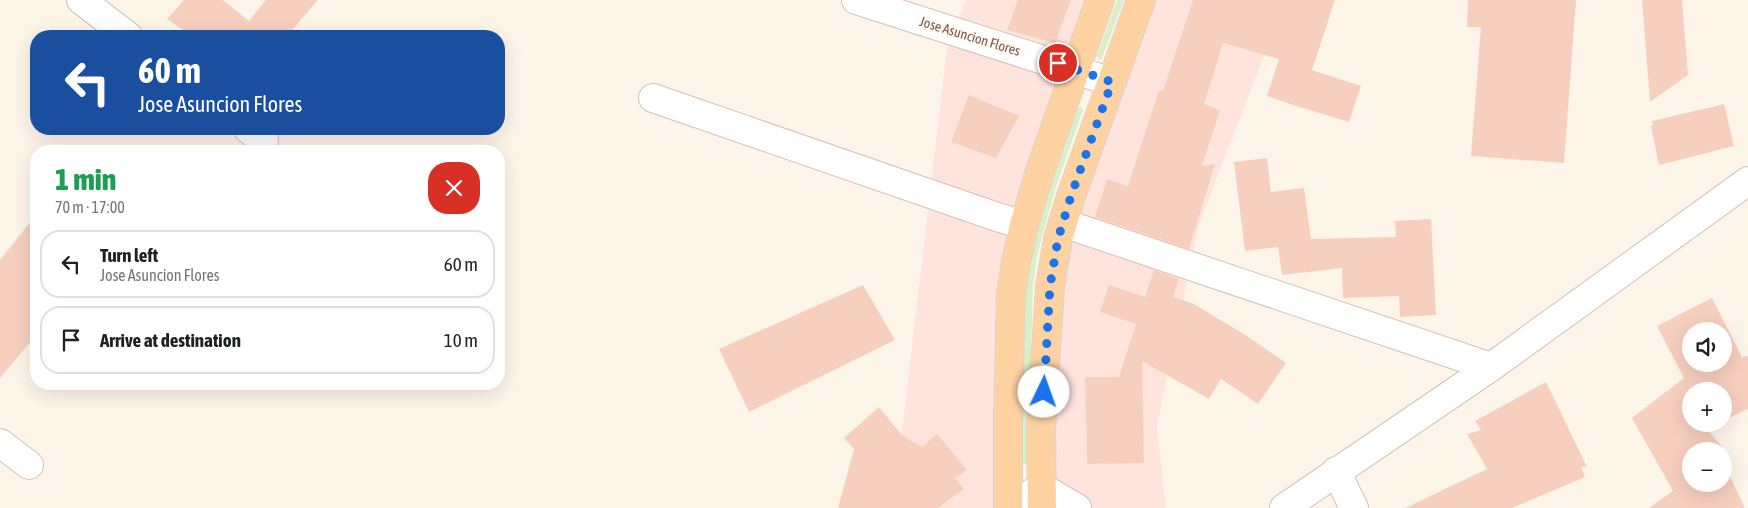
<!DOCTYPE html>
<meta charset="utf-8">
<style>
body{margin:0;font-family:"Asap Condensed",sans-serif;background:#f6f6f6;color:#202124;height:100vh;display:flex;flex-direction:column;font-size:19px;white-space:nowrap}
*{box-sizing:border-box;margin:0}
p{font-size:16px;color:#757577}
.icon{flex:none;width:28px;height:28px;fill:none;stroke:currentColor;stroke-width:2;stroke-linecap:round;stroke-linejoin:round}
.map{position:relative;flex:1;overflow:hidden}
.panel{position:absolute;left:30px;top:145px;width:475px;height:245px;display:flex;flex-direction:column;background:#fff;border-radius:20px;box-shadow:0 5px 20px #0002}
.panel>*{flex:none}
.guide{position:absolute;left:30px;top:30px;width:475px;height:105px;border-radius:20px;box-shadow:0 5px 20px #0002;background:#1a4fa0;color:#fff;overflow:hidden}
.tools{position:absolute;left:1682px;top:322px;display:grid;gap:10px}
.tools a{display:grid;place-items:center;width:50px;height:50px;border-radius:50%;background:#fff;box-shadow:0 5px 20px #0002;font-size:25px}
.pin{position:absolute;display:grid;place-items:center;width:42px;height:42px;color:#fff;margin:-21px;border:2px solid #fff;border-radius:50%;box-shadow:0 1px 5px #0007}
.me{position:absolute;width:55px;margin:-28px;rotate:3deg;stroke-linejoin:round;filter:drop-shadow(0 0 4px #0008)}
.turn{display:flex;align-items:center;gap:18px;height:105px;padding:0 25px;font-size:22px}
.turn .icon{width:65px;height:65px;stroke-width:2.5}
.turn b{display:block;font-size:35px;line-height:42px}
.round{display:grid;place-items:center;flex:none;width:52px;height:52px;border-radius:20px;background:#f6f6f6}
.summary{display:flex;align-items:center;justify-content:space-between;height:85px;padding:0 25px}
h1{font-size:30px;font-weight:800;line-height:38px;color:#1e9e55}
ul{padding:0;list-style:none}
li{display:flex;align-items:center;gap:15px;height:68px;margin:0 10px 8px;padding:0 15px;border:2px solid #e0e0e0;border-radius:20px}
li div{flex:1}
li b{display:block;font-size:19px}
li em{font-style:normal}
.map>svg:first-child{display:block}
.commercial{fill:#ffe4de}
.green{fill:#dbefc6}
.building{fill:#f7cfbf;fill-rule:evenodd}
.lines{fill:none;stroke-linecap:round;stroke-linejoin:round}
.minor-casing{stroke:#d8bfb2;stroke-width:30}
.major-casing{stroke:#ddd3d0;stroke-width:30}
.minor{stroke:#fff;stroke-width:28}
.major{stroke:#ffd2a1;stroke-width:28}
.route{stroke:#1a73e8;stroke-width:9;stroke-dasharray:0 16.2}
.labels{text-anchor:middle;stroke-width:5;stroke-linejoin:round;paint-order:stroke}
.street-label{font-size:14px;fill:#7e5649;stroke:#fff9f3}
</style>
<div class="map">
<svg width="1748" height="508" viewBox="0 0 1748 508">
<rect width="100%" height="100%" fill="#fef5ea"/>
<g class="commercial">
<polygon points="966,0 1086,0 1076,28 999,313 997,508 893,508 947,48"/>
<polygon points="1156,0 1286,0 1199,224 1157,425 1166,508 1049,508 1066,247"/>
</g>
<g class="green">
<polygon points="1117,0 1124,0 1102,58 1101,60 1098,59 1097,56"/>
<polygon points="1081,107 1083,108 1083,110 1055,189 1037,256 1033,286 1028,462 1024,464 1021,461 1026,286 1037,229 1049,188 1078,108"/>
</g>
<g class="building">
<polygon points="184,0 223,0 249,21 266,0 318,0 287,36 192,36 167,19"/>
<polygon points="1018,0 1071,0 1055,43 1007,30"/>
<polygon points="1193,0 1335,0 1312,70 1361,86 1349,122 1296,106 1267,96 1279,59 1223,43 1204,104 1220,110 1202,166 1215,164 1189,249 1095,217 1107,179 1128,186 1159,90 1163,91"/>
<polygon points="1468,0 1576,0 1564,163 1471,156 1481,27 1467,27"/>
<polygon points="1642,0 1682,0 1688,75 1650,102"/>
<polygon points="969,95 1019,116 996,158 951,142"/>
<polygon points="1724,104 1734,146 1659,165 1651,126 1653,125 1652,121"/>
<polygon points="1267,158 1271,192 1304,188 1311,239 1396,237 1395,221 1431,219 1436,315 1400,317 1399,296 1343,298 1342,268 1282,275 1278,247 1245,251 1234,162"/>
<polygon points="36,215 36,335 0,378 0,260"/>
<polygon points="1154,270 1179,279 1173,297 1192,303 1247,336 1286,363 1258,404 1221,379 1209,399 1142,361 1144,463 1087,464 1085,377 1119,377 1136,324 1100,312 1109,285 1145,297"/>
<polygon points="863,285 895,340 749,412 719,349"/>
<path d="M1712 298 1742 357 1748 356V409L1724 420V391H1691V424H1714L1705 427 1723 448 1718 451H1691V484H1724V464L1745 508H1649L1673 491 1632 418 1684 378 1657 326ZM1691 331H1724V364H1691Z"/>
<polygon points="1546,382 1587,467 1581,467 1585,477 1512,508 1405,508 1487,469 1467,434 1481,430 1475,421"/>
<polygon points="879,407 902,435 922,447 937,434 967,470 955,478 964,489 938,508 838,508 854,449 844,438"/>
</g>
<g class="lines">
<g class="minor-casing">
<g id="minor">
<polyline points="81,0 128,36"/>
<polyline points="856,0 1112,82"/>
<polyline points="653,98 997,217 1024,225"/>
<polyline points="248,129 264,141"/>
<polyline points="1063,223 1491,367"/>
<polyline points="0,443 29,465"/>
<polyline points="1336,471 1354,508"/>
<polyline points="1009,508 1041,487 1077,508"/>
<polyline points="1284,508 1491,367 1748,181"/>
</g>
</g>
<g class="major-casing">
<g id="major">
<polyline points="1008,508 1008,417 1011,294 1016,262 1024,225 1040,171 1100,0"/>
<polyline points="1042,508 1041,430 1047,335 1050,286 1058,239 1071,196 1141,0"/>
</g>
</g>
<use href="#minor" class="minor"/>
<use href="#major" class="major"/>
</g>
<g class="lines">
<polyline class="route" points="1044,392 1050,286 1058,239 1071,196 1112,82 1058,63"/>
</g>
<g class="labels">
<g class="street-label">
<text transform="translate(970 36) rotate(17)" y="5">Jose Asuncion Flores</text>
</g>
</g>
</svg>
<div class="tools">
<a><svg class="icon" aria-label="sound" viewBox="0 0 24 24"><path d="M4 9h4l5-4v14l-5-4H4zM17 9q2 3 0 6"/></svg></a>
<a>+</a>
<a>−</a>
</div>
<div class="pin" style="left:1058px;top:63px;background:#d93025"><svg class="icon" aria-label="arrive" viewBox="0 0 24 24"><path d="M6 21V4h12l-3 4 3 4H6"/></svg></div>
<svg class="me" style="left:1044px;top:392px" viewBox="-20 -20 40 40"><circle r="19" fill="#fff"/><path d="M0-13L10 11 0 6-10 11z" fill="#1a73e8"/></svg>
<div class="guide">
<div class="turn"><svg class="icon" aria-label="left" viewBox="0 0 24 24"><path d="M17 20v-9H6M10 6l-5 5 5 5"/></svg><div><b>60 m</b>Jose Asuncion Flores</div></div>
</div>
<section class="panel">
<div class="summary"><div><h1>1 min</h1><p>70 m · 17:00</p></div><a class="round" style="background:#d93025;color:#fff"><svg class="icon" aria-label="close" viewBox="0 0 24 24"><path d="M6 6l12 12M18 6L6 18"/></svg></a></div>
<ul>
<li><svg class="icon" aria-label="left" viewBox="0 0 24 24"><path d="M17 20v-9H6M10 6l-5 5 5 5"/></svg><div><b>Turn left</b><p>Jose Asuncion Flores</p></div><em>60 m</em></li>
<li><svg class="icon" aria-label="arrive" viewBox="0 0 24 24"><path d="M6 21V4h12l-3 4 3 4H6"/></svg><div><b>Arrive at destination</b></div><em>10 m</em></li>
</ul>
</section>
</div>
